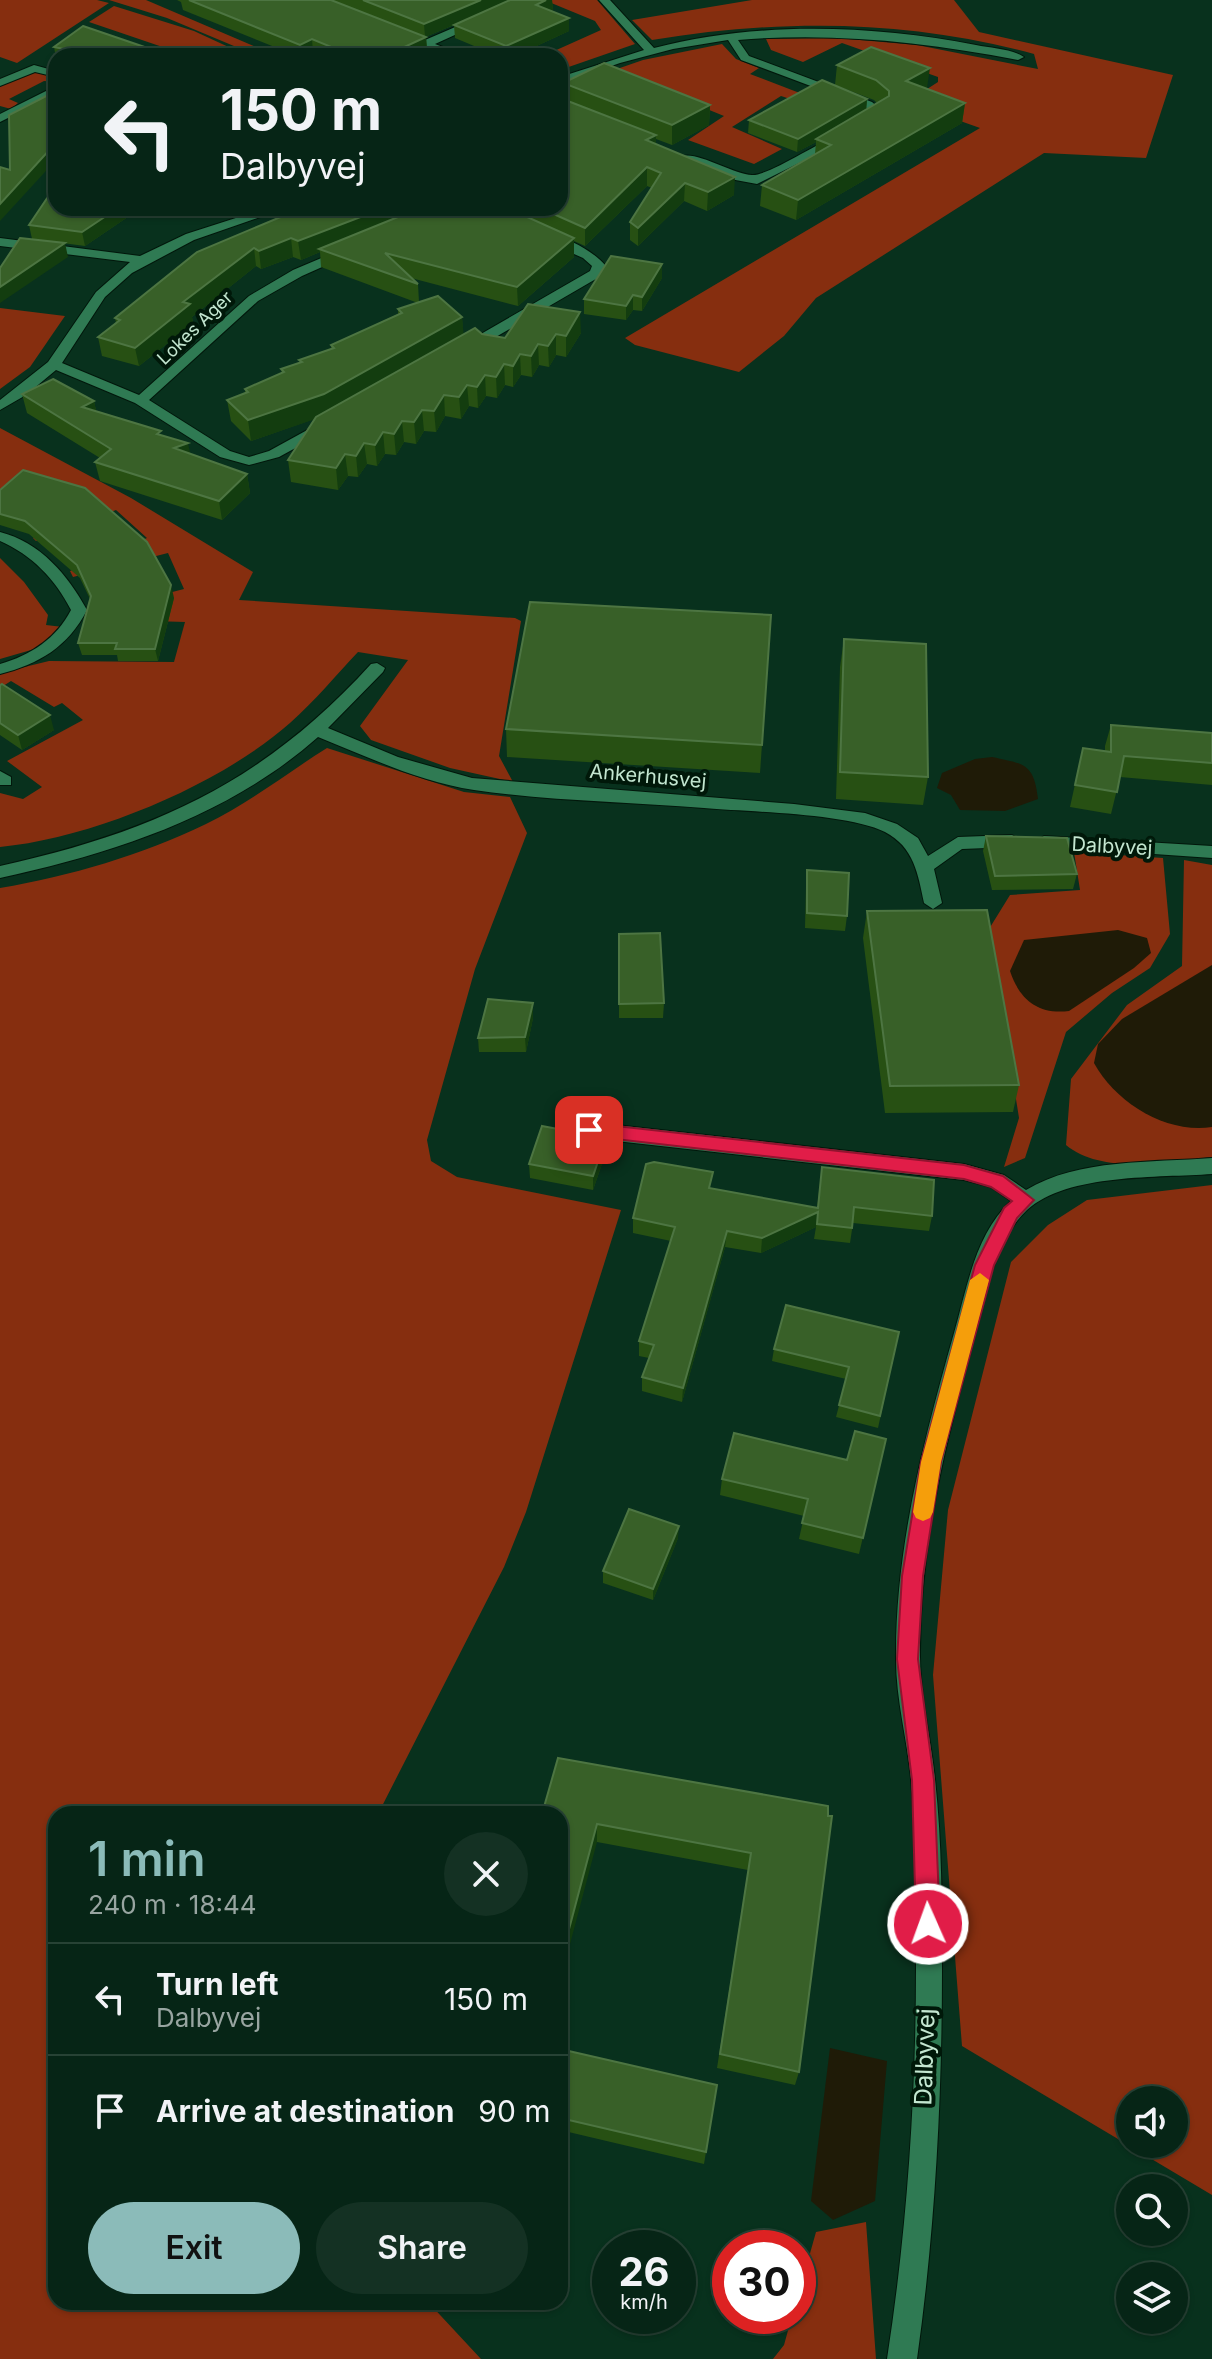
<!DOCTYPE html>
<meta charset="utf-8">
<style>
body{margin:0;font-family:Inter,sans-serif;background:#143123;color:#f1f3f6;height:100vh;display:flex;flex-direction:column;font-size:30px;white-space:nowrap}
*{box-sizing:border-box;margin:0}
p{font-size:26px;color:#98a5a1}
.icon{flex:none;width:44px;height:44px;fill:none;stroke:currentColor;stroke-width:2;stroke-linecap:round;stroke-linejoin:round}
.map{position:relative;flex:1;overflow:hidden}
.drawer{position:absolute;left:48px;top:1806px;width:520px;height:504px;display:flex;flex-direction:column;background:#062516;border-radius:24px;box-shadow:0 2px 6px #0004,0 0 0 2px #274235}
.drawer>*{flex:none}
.guide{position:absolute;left:48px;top:48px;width:520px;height:168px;border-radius:24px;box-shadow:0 2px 6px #0004,0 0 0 2px #274235;background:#062516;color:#f1f3f6;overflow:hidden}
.buttons{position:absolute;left:1116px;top:2086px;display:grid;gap:16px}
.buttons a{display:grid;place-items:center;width:72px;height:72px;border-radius:50%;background:#062516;box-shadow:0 2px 6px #0004,0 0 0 2px #274235;font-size:40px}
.speed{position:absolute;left:592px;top:2230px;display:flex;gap:16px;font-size:40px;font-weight:700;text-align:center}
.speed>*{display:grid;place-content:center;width:104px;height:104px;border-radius:50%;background:#062516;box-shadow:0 2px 6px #0004,0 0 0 2px #274235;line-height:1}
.speed small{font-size:20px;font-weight:400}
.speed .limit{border:12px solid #d22;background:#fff;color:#111}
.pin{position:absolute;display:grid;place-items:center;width:68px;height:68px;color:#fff;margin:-34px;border-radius:16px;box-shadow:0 4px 12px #0006}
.me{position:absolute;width:88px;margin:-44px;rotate:358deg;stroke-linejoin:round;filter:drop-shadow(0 0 6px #0008)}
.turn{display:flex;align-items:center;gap:28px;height:168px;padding:0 40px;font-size:36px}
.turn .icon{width:104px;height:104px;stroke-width:2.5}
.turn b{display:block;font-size:56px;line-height:68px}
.round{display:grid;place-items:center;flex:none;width:84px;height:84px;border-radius:42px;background:#143123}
.head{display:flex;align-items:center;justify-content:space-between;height:136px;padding:0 40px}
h1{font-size:48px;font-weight:600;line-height:60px;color:#8bbbb9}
.button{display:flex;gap:16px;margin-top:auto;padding:16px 40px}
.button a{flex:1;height:92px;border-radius:48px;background:#8bbbb9;color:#111;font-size:32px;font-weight:600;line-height:92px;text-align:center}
.button a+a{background:#143123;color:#f1f3f6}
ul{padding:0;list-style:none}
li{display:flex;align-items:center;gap:24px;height:112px;padding:0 40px;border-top:2px solid #274235}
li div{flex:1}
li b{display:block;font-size:30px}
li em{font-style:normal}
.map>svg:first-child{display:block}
.green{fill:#862e0f;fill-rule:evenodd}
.water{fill:#1f1b07}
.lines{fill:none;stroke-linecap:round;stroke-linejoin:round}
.street-casing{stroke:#02170b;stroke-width:2}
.street{fill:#2f7a53;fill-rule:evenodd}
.wall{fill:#275013}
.shaded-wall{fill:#133d0f}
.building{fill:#386028;stroke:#4d7542;stroke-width:2}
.route{fill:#e11d48;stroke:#92132f;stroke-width:2}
.slow{fill:#f59e0b}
.labels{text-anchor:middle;stroke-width:8;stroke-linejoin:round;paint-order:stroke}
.far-street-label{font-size:18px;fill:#c3e6d0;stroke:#001809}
.street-label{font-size:20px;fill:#c3e6d0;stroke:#001809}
.near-street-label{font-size:24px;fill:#c3e6d0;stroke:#001809}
</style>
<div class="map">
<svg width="1212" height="2359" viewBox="0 0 1212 2359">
<rect width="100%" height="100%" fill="#08311d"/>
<g class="green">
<polygon points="0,0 97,0 109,3 17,63 0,57"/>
<polygon points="109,0 146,0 277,56 258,56 167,18"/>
<polygon points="544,0 597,0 635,44 560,70 560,56 543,56 601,30 595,21"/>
<path d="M752 0H954L979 32 1173 75 1146 158 1044 153 816 298 784 336 739 372 635 345 625 338 980 128 907 102 938 82V77L842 43 803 62 771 50 766 39 837 38 917 45 1038 69 1034 54C906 19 781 19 652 40L632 20Z"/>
<polygon points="114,6 194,31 248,56 189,56 89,22"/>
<polygon points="722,44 736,59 759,68 750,74 849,112 842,116 781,96 732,127 782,149 754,164 688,140 724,116 621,74 591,78 643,60"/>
<polygon points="30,72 47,73 56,82 44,81 9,99 18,103 11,109 0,106 0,86"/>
<polygon points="0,308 65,316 30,367 0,389"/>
<path d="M0 428 131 498 253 572 239 600 515 618 521 621 499 756 513 782 450 768 371 740 360 726 408 660 358 652C336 675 315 701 290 723 220 785 93 838 0 847V793L23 799 42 787 7 761 83 720 62 703 54 707 11 681 0 688V673L49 661 174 662 185 622 89 619 94 612 184 589 168 553 73 577 70 571 147 538 116 510 36 541 33 538 85 489 0 504Z"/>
<polygon points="0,558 24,582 48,615 46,625 63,627 38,648 0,659"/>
<path d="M327 748 464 792 510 797 527 833 475 969 427 1140 431 1161 457 1177 621 1210 526 1512 504 1567 378 1814H56V2302H428L481 2359H0V888C71 876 141 855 206 824 248 804 287 773 327 748Z"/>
<polygon points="1074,852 1163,858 1170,934 1150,968 1112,993 1066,1032 1025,1158 1004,1167 1019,1118 989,929 1010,895 1080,890"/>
<path d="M1184 860 1212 865V1157C1168 1162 1102 1175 1066 1145L1071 1079 1127 1005 1182 966Z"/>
<path d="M1212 1185V2195L962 2046 933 1675 948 1510 1011 1262 1048 1225 1087 1200ZM1130 2100H1174V2144H1130Z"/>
<polygon points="866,2222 876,2359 773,2359 784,2345 792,2316 798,2316 798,2296 816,2232"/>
</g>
<g class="water">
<path d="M992 757C1024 764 1034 763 1038 799L1005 811 960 810 951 795 937 788 942 773 975 759Z"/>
<path d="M1118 930 1147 938 1151 953 1134 968 1069 1011C1038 1015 1019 999 1010 971L1024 940Z"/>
<path d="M1212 965V1127C1166 1134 1116 1103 1094 1063L1098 1044 1122 1019Z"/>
<polygon points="830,2048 887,2061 875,2201 833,2220 811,2201"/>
</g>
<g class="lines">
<g class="street-casing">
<g id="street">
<polygon points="518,0 532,0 435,44 448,49 448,53 440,53 398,35 403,32 425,40"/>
<path d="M599 0H610L654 48C758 21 871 25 976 45 991 48 1012 49 1024 57L1018 60C924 42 833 32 738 40L749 56 872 102 885 113 868 125 862 122 872 113 864 106 741 60 728 40 673 49 620 63 560 84V77L644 50Z"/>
<polygon points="34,65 56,71 56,77 35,72 0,86 0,79"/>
<polygon points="56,86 56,94 0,122 0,114"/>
<path d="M837 136 843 140 841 142 757 184 730 179 681 157C693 149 733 174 752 175 768 176 817 143 837 136Z"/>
<polygon points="267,208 286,208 194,240 132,273 105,297 62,363 139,395 249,296 293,270 345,248 349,249 349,255 302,276 258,301 149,400 230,451 249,457 269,451 320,423 330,423 330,429 279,457 249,465 220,457 135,403 56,370 26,395 0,410 0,400 48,362 96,292 130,262 0,246 0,238 140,256 186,234"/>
<path d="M547 236C565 235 593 251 605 265L601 276 470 352H460V346L590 271 592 266 583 258 547 242Z"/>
<path d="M0 532C40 542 68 575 87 610 68 647 39 664 0 674V664C31 655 56 639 71 610 55 579 32 555 0 541Z"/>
<path d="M377 663 385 668 383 672 328 728 398 757 472 778 794 804 865 813 897 824 918 838 928 856 958 837 1012 835 1021 841 1012 847 962 849 934 869 942 903 933 909 924 903C918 874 914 847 885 832 847 813 749 812 704 808 628 802 549 801 474 790 420 782 368 757 318 737 229 816 114 853 0 878V866C154 832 264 782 371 664Z"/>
<polygon points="0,771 11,777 11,785 0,785"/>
<polygon points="1044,836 1212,846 1212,858 1038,846 1035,842"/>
<path d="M589 1122 964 1164 1004 1175 1026 1190C1079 1158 1152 1163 1212 1158V1174C1159 1178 1068 1173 1027 1210 993 1242 987 1292 975 1335 946 1440 919 1547 920 1657 920 1698 931 1738 935 1779 942 1842 942 1907 942 1970 942 2099 935 2231 917 2359H887C907 2230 916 2097 916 1967 916 1905 916 1841 911 1779 907 1739 896 1700 896 1659 895 1548 924 1439 954 1333 967 1288 975 1234 1011 1201L991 1187 964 1180 589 1138 579 1130Z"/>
</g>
</g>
<use href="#street" class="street"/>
</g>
<g class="wall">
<polygon points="177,0 331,0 426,37 427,50 415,56 322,56 313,53 305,56 297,56 183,10 181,2"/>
<polygon points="331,0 552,0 553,10 551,11 569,18 569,31 515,56 498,56 455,38 454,25 473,17 425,37"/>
<polygon points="54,47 171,56 56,56 56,58"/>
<polygon points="837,65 927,88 926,89 965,103 962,123 796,220 760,206 762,185 815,154 816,142 797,152 748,133 749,120 867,99 866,109 877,103 874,100 835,85"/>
<polygon points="563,83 710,105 709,125 672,145 656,139 656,145 734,195 707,211 684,201 638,246 630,240 630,222 652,188 647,186 585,246 574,241 574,257 518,306 411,278 418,284 419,302 462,317 463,335 482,334 505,338 528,304 581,333 566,357 556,355 549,367 539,365 532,377 521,375 513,387 505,385 497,398 486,396 478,408 469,406 461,419 445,416 436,432 424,431 416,444 404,442 396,455 385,454 377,466 367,464 358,477 348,476 338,490 291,482 288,460 314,419 251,441 231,421 227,400 245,393 245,389 282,373 281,369 300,363 299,360 331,349 331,345 398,314 398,309 418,303 321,267 320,252 301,260 293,257 261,269 256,266 192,317 193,323 139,366 102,356 98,337 116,323 115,318 302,208 560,208"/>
<polygon points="56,208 141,208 85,246 32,239 29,225"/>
<polygon points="662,278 642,311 633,310 626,320 584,314 584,299"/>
<polygon points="22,394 94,401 96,411 162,435 190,454 247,474 250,493 222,520 100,481 95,462 100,458 27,413"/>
<polygon points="0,490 174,598 158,661 118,661 117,655 82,655 78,643 90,599 80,578 29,534 0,525"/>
<polygon points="771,615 760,773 507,757 506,729"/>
<polygon points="844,639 928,777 923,805 836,799 840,667"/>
<polygon points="0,685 54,730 22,750 0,735"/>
<polygon points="1111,725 1212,733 1212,785 1120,777 1111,814 1070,807 1083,748 1105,751 1105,746"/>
<polygon points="986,836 1077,874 1073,889 992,890 983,851"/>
<polygon points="807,870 847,916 845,931 805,928 806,885"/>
<polygon points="867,911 1019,1085 1013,1112 885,1113 863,938"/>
<polygon points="619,934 664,1003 663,1018 619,1018"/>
<polygon points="533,1018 526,1052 479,1052 478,1038"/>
<polygon points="606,1152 593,1190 530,1178 529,1164"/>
<polygon points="822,1167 932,1216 929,1231 853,1223 850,1243 814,1239 816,1227 761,1253 725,1247 682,1402 642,1391 642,1377 649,1358 639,1356 639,1341 671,1241 633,1233 633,1218 711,1189 817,1208"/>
<polygon points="899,1332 878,1428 836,1417 846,1379 772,1361 774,1349"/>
<polygon points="886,1439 859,1554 799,1539 804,1516 720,1495 722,1479 847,1460"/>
<polygon points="678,1538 653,1600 603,1583 603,1571"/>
<polygon points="828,1806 799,2072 795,2085 717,2068 748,1870 597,1842 560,1814"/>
<polygon points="560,2049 706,2152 704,2164 560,2130"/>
</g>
<g class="shaded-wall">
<polygon points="481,0 513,0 425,37 424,24"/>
<polygon points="546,0 552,0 553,10 536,18 536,5"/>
<polygon points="569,18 569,31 515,56 507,56 506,46"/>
<polygon points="426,37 427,50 415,56 385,56"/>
<polygon points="312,39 313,53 305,56 301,56 300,45"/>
<polygon points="930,68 927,88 904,101 906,81"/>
<polygon points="867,99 866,112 816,139 816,142 797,152 798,139"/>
<polygon points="965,103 962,123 796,220 798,200"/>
<polygon points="710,105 709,125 672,145 672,125"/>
<polygon points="656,135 656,153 646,140"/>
<polygon points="53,146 56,160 0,221 0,204"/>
<polygon points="647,167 647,186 585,246 585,228"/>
<polygon points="735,177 734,195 707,211 708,192"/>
<polygon points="685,183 684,201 638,246 638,228"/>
<polygon points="118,208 141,208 85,246 82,232"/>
<polygon points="384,208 444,208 319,249 320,252 301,260 298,241"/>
<polygon points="291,238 293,257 261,269 259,251"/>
<polygon points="574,238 574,257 518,306 517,287"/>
<polygon points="65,243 68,257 0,303 0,287"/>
<polygon points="254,248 256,266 192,317 193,323 139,366 135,348 183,302"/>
<polygon points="662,264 662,278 642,311 642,297"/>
<polygon points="633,295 633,310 626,320 626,306"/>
<polygon points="580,312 581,333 566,357 566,336"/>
<polygon points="462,317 464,338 327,415 251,441 248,420"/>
<polygon points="556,334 556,355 549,367 548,346"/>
<polygon points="538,344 539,365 532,377 531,356"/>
<polygon points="520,354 521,375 513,387 513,366"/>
<polygon points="504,364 505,385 497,398 496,377"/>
<polygon points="485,375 486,396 478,408 477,387"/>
<polygon points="467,385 469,406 461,419 459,397"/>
<polygon points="444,395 445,416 436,432 434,411"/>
<polygon points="94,401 98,420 82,407"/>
<polygon points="422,410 424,431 416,444 414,422"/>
<polygon points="402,421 404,442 396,455 394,434"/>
<polygon points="383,432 385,454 377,466 375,445"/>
<polygon points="188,443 192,462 174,448"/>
<polygon points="364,443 367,464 358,477 356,456"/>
<polygon points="345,454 348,476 338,490 336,468"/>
<polygon points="247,474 250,493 222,520 219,501"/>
<polygon points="171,585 174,598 158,661 155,649"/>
<polygon points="50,715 54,730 22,750 18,735"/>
<polygon points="533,1003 533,1018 526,1052 525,1037"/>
<polygon points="606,1138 606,1152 593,1190 593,1176"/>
<polygon points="818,1212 816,1227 761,1253 762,1238"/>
<polygon points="727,1231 725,1247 682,1402 683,1388"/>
<polygon points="679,1526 678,1538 653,1600 653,1589"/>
<polygon points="597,1824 597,1842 560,1982 560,1963"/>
</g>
<g class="building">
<polygon points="189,0 331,0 426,37 385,56 353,56 312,39 300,45"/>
<polygon points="363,0 481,0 424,24"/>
<polygon points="510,0 546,0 536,5 569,18 506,46 454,25"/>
<polygon points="83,26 171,56 98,56 54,47"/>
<polygon points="871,47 930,68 906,81 965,103 798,200 762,185 831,145 816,139 889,96 889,91 876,80 837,65"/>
<polygon points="604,63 710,105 672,125 563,83"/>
<polygon points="822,80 867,99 798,139 749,120"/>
<polygon points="56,91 56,149 53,146 0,204 0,167 10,170 9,115"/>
<polygon points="560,98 656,135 646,140 735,177 708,192 685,183 638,228 630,222 661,173 647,167 585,228 540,208 560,208"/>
<polygon points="56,185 56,208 118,208 82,232 29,225"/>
<polygon points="302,208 384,208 298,241 291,238 259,251 254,248 183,302 190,304 135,348 98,337 120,320 115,318 197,252"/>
<polygon points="420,208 507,208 574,238 517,287 385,253 418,284 319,249"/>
<polygon points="20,238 65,243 0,287 0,268"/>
<polygon points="611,256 662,264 642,297 633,295 626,306 584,299"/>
<polygon points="438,296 462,317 324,394 248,420 227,400 248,392 245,389 284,372 281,369 302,362 299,360 334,348 331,345 402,313 398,309"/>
<polygon points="528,304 580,312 566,336 556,334 548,346 538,344 531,356 520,354 513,366 504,364 496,377 485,375 477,387 467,385 459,397 444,395 434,411 422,410 414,422 402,421 394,434 383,432 375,445 364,443 356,456 345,454 336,468 288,460 316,417 475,328 482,334 505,338"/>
<polygon points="53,379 94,401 82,407 161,431 157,434 188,443 174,448 247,474 219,501 95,462 111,449 22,394"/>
<polygon points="23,470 85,488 147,542 171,585 155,649 115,649 117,643 78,643 91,596 77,565 25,521 0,514 0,490"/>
<polygon points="530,602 771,615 762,745 506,729"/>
<polygon points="844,639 926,644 928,777 840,772"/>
<polygon points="2,684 50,715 18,735 0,723 0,685"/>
<polygon points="1111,725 1212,733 1212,763 1124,756 1117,792 1075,785 1083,748 1111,752"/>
<polygon points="986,836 1067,838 1077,874 995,876"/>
<polygon points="807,870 849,873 847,916 807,913"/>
<polygon points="987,910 1019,1085 890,1086 867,911"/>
<polygon points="660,933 664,1003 619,1004 619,934"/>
<polygon points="488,999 533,1003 525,1037 478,1038"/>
<polygon points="542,1126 606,1138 593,1176 529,1164"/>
<polygon points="654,1162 713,1172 709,1188 818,1208 822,1167 934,1180 932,1216 854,1207 852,1228 817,1224 818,1212 762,1238 727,1231 683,1388 642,1377 654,1345 639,1341 675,1227 633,1218 646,1164"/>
<polygon points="786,1305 899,1332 880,1416 839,1405 849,1367 774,1349"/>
<polygon points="855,1431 886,1439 863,1538 802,1523 808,1499 722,1479 734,1433 847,1460"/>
<polygon points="629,1509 679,1526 653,1589 603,1571"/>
<polygon points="558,1758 828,1806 828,1816 832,1816 799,2072 720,2054 751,1853 597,1824 560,1963 560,1814 542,1814"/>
<polygon points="560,2049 717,2085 706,2152 560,2118"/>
</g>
<polygon class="route" points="589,1123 964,1165 1003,1176 1034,1200 1017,1218 994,1265 941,1462 923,1576 918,1659 934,1780 940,1924 937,1933 928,1936 920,1933 916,1924 912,1780 897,1659 902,1576 921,1462 975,1265 1004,1208 1012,1201 991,1187 964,1179 589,1136 580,1130"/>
<polygon class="slow" points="980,1273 989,1280 941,1462 933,1512 930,1518 923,1521 916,1518 913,1512 921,1462 970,1280"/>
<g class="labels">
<g class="far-street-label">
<text transform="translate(195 328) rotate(-44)" y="6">Lokes Ager</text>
</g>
<g class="street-label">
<text transform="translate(648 776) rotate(5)" y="7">Ankerhusvej</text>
<text transform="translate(1112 846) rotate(3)" y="7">Dalbyvej</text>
</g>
<g class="near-street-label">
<text transform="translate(925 2057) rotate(-88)" y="8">Dalbyvej</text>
</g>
</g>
</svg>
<div class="buttons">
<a><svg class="icon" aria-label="sound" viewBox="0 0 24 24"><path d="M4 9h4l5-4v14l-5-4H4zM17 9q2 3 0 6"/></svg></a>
<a><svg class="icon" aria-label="search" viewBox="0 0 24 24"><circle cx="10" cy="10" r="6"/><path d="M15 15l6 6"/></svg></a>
<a><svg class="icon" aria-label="layers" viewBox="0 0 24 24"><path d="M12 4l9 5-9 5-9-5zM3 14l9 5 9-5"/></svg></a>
</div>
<div class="speed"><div>26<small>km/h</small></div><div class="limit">30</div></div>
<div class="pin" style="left:589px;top:1130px;background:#d93025"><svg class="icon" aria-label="arrive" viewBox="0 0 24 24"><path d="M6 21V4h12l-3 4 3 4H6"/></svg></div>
<svg class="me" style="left:928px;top:1924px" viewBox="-20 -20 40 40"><circle r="17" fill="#e11d48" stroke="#fff" stroke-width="3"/><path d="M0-11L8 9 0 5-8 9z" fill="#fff"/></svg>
<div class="guide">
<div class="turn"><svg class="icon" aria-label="left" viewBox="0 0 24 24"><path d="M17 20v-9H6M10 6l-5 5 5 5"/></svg><div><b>150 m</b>Dalbyvej</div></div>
</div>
<section class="drawer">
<div class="head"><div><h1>1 min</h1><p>240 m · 18:44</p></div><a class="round"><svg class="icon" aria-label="close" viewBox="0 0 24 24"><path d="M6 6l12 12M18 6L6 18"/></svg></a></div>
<ul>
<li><svg class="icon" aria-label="left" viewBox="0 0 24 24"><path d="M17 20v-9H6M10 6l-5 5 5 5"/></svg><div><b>Turn left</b><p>Dalbyvej</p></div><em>150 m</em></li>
<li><svg class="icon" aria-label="arrive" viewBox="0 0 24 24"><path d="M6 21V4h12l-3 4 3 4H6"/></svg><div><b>Arrive at destination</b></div><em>90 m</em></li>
</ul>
<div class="button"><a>Exit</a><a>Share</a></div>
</section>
</div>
